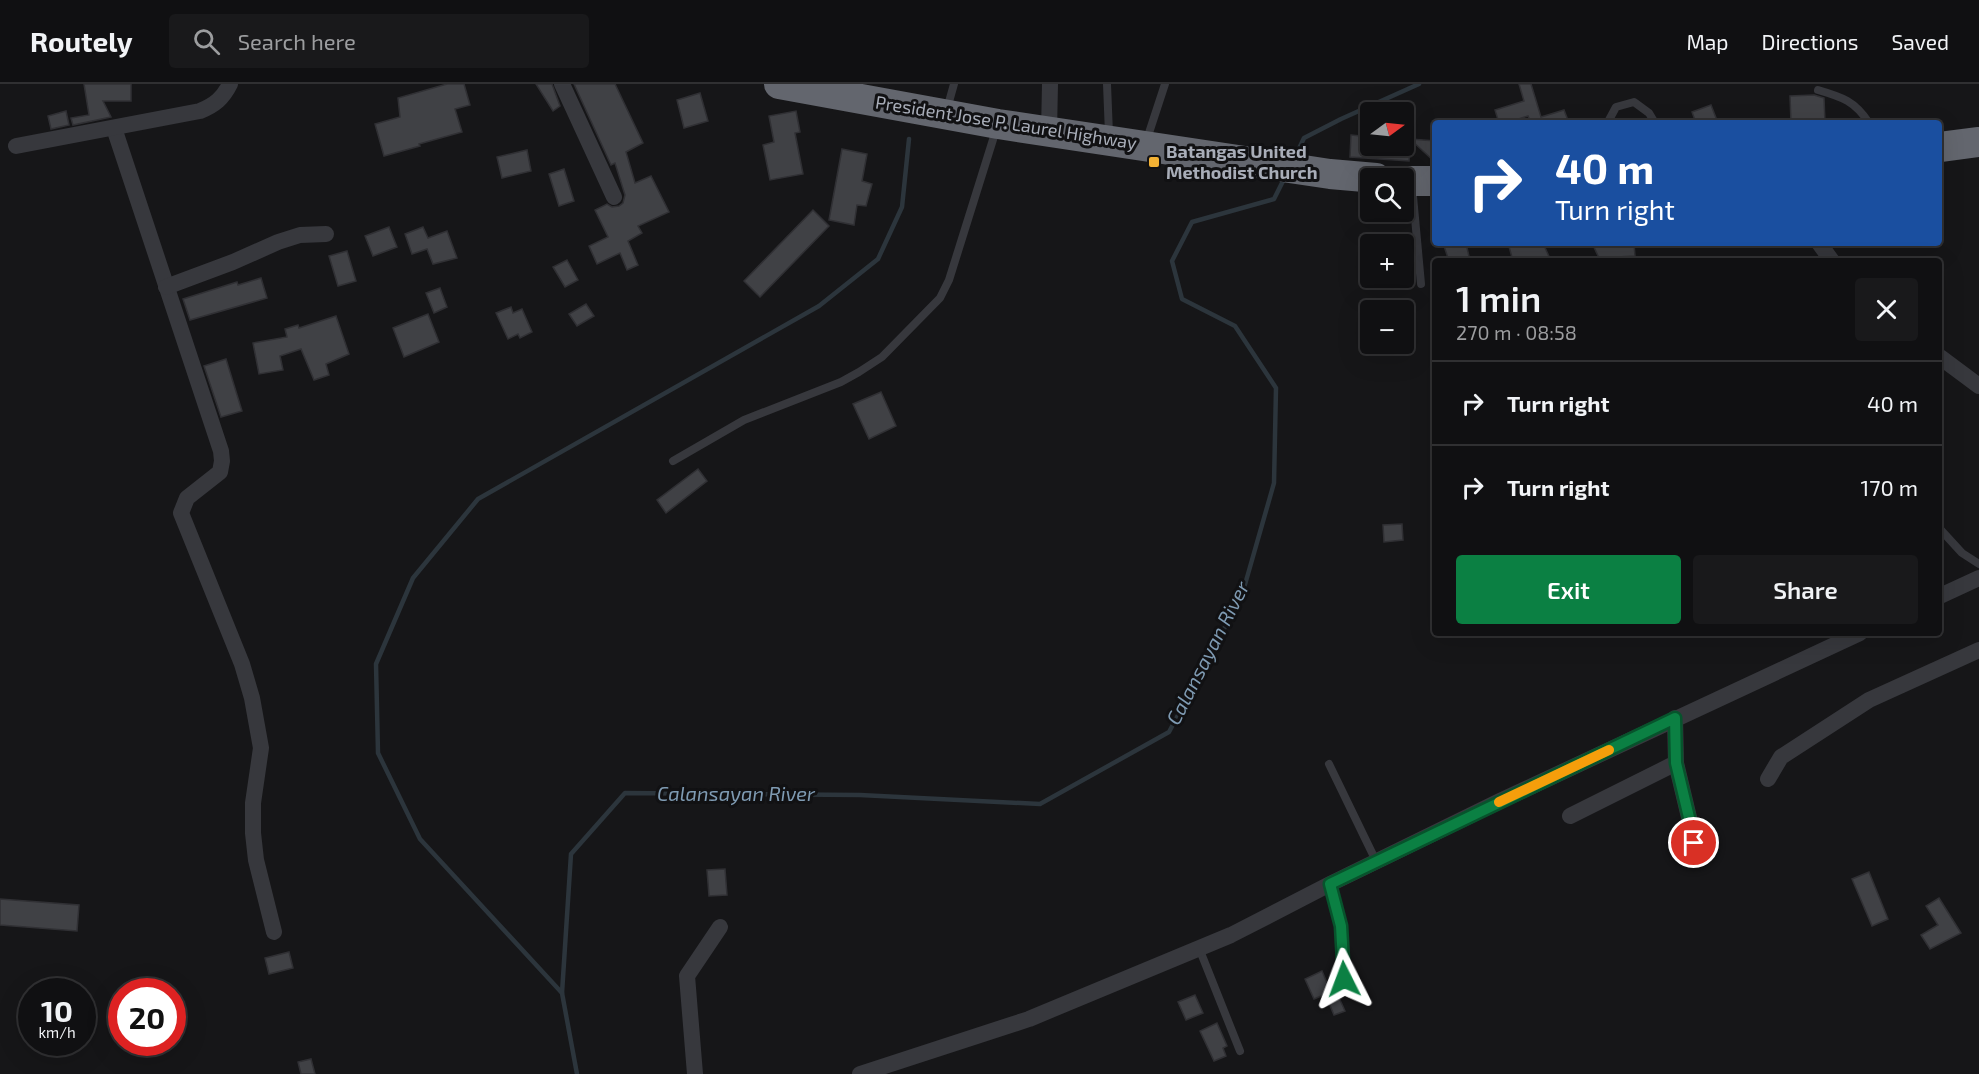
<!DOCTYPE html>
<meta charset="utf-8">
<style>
body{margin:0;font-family:"Exo 2",sans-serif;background:#19191b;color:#f1f3f6;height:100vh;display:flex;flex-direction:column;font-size:22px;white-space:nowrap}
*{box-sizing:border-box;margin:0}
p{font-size:20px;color:#9c9d9f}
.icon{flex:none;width:33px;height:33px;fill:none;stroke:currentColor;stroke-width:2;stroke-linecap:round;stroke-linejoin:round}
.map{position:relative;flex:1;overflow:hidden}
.side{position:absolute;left:1432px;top:174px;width:510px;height:378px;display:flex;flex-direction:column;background:#101012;border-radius:6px;box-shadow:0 6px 24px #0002,0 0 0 2px #303032}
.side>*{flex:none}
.hud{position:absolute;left:1432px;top:36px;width:510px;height:126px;border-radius:6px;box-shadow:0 6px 24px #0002,0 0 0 2px #303032;background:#1a4fa0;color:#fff;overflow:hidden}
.needle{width:39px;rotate:75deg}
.fabs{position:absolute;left:1360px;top:18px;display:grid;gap:12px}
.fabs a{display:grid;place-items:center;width:54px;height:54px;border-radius:6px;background:#101012;box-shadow:0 6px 24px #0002,0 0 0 2px #303032;font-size:30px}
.speed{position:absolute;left:18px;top:894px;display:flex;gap:12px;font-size:30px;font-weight:700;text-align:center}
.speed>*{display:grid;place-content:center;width:78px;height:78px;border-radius:50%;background:#101012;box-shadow:0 6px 24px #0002,0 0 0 2px #303032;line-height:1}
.speed small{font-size:15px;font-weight:400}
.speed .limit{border:9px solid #d22;background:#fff;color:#111}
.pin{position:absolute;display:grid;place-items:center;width:51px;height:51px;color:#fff;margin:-26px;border:3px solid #fff;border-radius:50%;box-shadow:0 2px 6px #0007}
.me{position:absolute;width:66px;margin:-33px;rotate:357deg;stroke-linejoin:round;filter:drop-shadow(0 0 4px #0008)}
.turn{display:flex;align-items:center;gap:21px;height:126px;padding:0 24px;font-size:27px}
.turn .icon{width:78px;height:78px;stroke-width:2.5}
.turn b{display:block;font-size:42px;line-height:51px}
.round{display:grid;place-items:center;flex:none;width:63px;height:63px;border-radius:6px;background:#19191b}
.overview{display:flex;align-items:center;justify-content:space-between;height:102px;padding:0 24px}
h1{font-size:36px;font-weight:600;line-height:45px}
.action{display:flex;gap:12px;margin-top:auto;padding:12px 24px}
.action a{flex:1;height:69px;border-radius:6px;background:#0b8043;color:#fff;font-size:24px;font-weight:600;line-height:69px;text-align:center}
.action a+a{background:#19191b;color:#f1f3f6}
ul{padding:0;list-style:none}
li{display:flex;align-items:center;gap:18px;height:84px;padding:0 24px;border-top:2px solid #303032}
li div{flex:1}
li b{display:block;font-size:22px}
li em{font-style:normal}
header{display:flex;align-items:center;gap:36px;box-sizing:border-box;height:84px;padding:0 30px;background:#101012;border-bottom:2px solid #303032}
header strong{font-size:28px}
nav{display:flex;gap:33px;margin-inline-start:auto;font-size:21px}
.search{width:420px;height:54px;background:#19191b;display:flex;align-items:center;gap:15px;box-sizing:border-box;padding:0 21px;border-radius:6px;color:#9c9d9f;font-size:22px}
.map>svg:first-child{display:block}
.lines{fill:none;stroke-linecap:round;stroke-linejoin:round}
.stream{stroke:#2c353c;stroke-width:4.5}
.building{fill:#404145;stroke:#303034;stroke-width:1.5}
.lane{stroke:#37383d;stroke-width:8}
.street{stroke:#37383d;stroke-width:16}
.highway{stroke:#63666e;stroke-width:30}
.route-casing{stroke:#07532c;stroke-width:15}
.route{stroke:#0b8043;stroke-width:10}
.slow{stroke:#f59e0b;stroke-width:10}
.poi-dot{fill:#f2b134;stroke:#111113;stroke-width:2}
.labels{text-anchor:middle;stroke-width:6;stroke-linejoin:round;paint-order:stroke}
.street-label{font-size:18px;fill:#a8adb8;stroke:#111113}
.poi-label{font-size:18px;font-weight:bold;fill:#a8adb8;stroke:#111113;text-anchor:start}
.water-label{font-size:20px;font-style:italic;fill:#7f9bb3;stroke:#111113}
</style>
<header>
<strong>Routely</strong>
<div class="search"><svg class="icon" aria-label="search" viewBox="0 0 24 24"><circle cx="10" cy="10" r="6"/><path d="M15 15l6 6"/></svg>Search here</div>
<nav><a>Map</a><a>Directions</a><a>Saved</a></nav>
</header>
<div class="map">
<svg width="1979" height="990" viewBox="0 0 1979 990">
<rect width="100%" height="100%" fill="#161618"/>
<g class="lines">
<g class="stream">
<polyline points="1294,75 1304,54 1341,35 1419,0"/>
<polyline points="562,909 420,755 378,669 376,580 413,494 478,415 819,222 878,175 902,123 909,55"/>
<polyline points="577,990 562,909 571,770 625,709 860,711 1040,720 1169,648 1242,511 1274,399 1276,304 1235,242 1182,215 1172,177 1192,138 1274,115 1285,93"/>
</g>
</g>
<g class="building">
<polygon points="84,0 131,0 131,17 103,17 111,33 73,41 71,34 89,31"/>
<polygon points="447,0 464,0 470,21 455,25 462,48 419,60 420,62 384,72 375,40 400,33 398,14"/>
<polygon points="536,0 552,0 560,22 553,27"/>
<polygon points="574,0 615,0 643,59 626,68 635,99 651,92 669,128 638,142 642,149 628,157 638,181 627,186 620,169 597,180 589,162 608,153 595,126 607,120 612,123 619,122 623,119 625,111 615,79 611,81"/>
<polygon points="1519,0 1531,0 1541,33 1564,26 1569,39 1531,39 1528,32 1506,39 1499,39 1495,26 1524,17"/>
<polygon points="700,9 708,37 684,44 677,16"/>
<polygon points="1814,11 1824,14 1825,39 1791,39 1790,12"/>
<polygon points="1711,21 1718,39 1696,39 1692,28"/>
<polygon points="66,27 69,41 51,45 48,32"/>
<polygon points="796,27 800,48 795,49 803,90 770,96 763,61 774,58 769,32"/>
<polygon points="1351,51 1371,53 1371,62 1410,62 1409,77 1350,73"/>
<polygon points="1410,55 1436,57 1436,79"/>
<polygon points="842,65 867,70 862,97 872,100 866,122 857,121 854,141 829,136"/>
<polygon points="527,66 531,87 502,94 497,73"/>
<polygon points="564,85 574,117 559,122 549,90"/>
<polygon points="813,126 829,142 760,213 744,197"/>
<polygon points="389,143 397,163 373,172 365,152"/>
<polygon points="423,143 428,154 447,147 457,174 433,180 427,165 412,170 405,150"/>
<polygon points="1443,159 1466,159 1470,177 1449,177"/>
<polygon points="1508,159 1543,159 1551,177 1513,177"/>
<polygon points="1592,159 1634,159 1635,172 1599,174"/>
<polygon points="347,167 356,197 338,202 329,172"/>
<polygon points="567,176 578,196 565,203 553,183"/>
<polygon points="261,194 267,214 190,236 183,215 237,198 238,201"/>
<polygon points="440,204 447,223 434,229 426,209"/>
<polygon points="586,220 594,232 577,242 569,230"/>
<polygon points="511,223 513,229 522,225 532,248 520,254 518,250 508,255 496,229"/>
<polygon points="428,230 439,258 404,273 393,244"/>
<polygon points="336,232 349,270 326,280 329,291 314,296 301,265 280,272 283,286 259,290 253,259 287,253 285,245 298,241 299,244"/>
<polygon points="226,275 242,327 221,333 204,282"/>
<polygon points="881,308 896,342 869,355 853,320"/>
<polygon points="698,385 707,397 666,429 657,416"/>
<polygon points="1402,440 1403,456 1384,458 1383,441"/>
<polygon points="725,785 727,811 709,812 707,786"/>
<polygon points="1869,788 1888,835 1872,842 1852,795"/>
<polygon points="1939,814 1961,849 1930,865 1921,851 1938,841 1926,822"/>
<polygon points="0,815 79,821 77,847 0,841"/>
<polygon points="289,868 293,884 269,890 265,874"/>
<polygon points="1322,887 1331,908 1314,915 1305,895"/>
<polygon points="1336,907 1345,927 1334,931 1326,912"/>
<polygon points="1195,911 1203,929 1186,936 1178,918"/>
<polygon points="1217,939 1227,962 1223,964 1226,972 1214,977 1200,947"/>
<polygon points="311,975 315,990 301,990 298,978"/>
</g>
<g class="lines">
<g class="lane">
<polyline points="1107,0 1109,50"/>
<path d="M1818 6C1842 13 1855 17 1869 39"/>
<polyline points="947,25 954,0"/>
<polyline points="1610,39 1609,36 1616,23 1634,18 1649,29 1655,39"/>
<polyline points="1146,58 1165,0"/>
<polyline points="1412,101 1421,200"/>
<polyline points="673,377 744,336 841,298 859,288 882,273 940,214 949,196 996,46"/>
<polyline points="1940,445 1962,469 1979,480"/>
<polyline points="1329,680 1376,777"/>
<polyline points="1330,800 1341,842 1344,895"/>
<polyline points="1199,864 1240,967"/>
</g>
<g class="street">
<polyline points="562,0 614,113"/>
<polyline points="114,44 221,367 222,377 220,388 187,414 181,429 242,580 252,614 261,664 253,719 253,749 256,776 274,848"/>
<polyline points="1049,48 1050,0"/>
<path d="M16 62 200 27C215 21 223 14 230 0"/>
<polyline points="1819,159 1832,177"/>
<polyline points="166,203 233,178 278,158 300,151 326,150"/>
<polyline points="1940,273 1979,302"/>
<polyline points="1940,512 1979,494"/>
<polyline points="1676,679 1692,746 1693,772"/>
<polyline points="1768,695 1781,673 1869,616 1979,566"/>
<polyline points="1570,732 1676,679 1675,634"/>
<polyline points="695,990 687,892 720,843"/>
<polyline points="860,990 1029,935 1231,851 1330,800 1500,717 1860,549"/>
</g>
<g class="highway">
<polyline points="779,0 998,40 1330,90 1376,94"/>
<polyline points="1940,63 1979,58"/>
<polyline points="1404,97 1436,97"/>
</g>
</g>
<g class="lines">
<g class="route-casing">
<polyline id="route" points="1344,895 1341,842 1330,800 1675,634 1676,679 1692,746 1694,759"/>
</g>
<use href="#route" class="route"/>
<polyline class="slow" points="1499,718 1609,666"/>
</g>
<rect class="poi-dot" x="1148" y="72" width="12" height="12" rx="3"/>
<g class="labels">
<g class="street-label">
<text transform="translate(1006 39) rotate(9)" y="6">President Jose P. Laurel Highway</text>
</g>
<g class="poi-label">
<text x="1166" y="74">Batangas United<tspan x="1166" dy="21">Methodist Church</tspan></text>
</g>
<g class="water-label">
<text transform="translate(1208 569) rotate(-63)" y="7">Calansayan River</text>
<text x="736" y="717">Calansayan River</text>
</g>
</g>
</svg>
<div class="fabs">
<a><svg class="needle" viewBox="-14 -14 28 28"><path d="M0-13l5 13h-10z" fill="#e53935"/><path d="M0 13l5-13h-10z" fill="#9c9d9f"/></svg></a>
<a><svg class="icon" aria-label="search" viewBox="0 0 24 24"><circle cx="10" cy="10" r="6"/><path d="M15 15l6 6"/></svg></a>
<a>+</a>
<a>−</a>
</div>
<div class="speed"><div>10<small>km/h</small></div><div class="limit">20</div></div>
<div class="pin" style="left:1694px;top:759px;background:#d93025"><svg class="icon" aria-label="arrive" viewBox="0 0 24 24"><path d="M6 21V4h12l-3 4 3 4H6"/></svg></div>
<svg class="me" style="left:1344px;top:895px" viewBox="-20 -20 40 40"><path d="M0-17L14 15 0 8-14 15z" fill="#0b8043" stroke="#fff" stroke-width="4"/></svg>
<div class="hud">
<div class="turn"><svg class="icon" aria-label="right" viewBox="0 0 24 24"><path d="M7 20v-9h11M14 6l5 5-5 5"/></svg><div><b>40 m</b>Turn right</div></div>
</div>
<section class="side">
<div class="overview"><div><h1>1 min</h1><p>270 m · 08:58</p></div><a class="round"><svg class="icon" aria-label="close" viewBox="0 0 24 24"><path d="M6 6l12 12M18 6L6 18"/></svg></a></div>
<ul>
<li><svg class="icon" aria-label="right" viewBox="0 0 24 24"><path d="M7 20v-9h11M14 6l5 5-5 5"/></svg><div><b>Turn right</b></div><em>40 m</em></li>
<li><svg class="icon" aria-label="right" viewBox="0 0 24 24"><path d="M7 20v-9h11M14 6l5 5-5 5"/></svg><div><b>Turn right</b></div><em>170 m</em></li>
</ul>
<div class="action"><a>Exit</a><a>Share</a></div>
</section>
</div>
